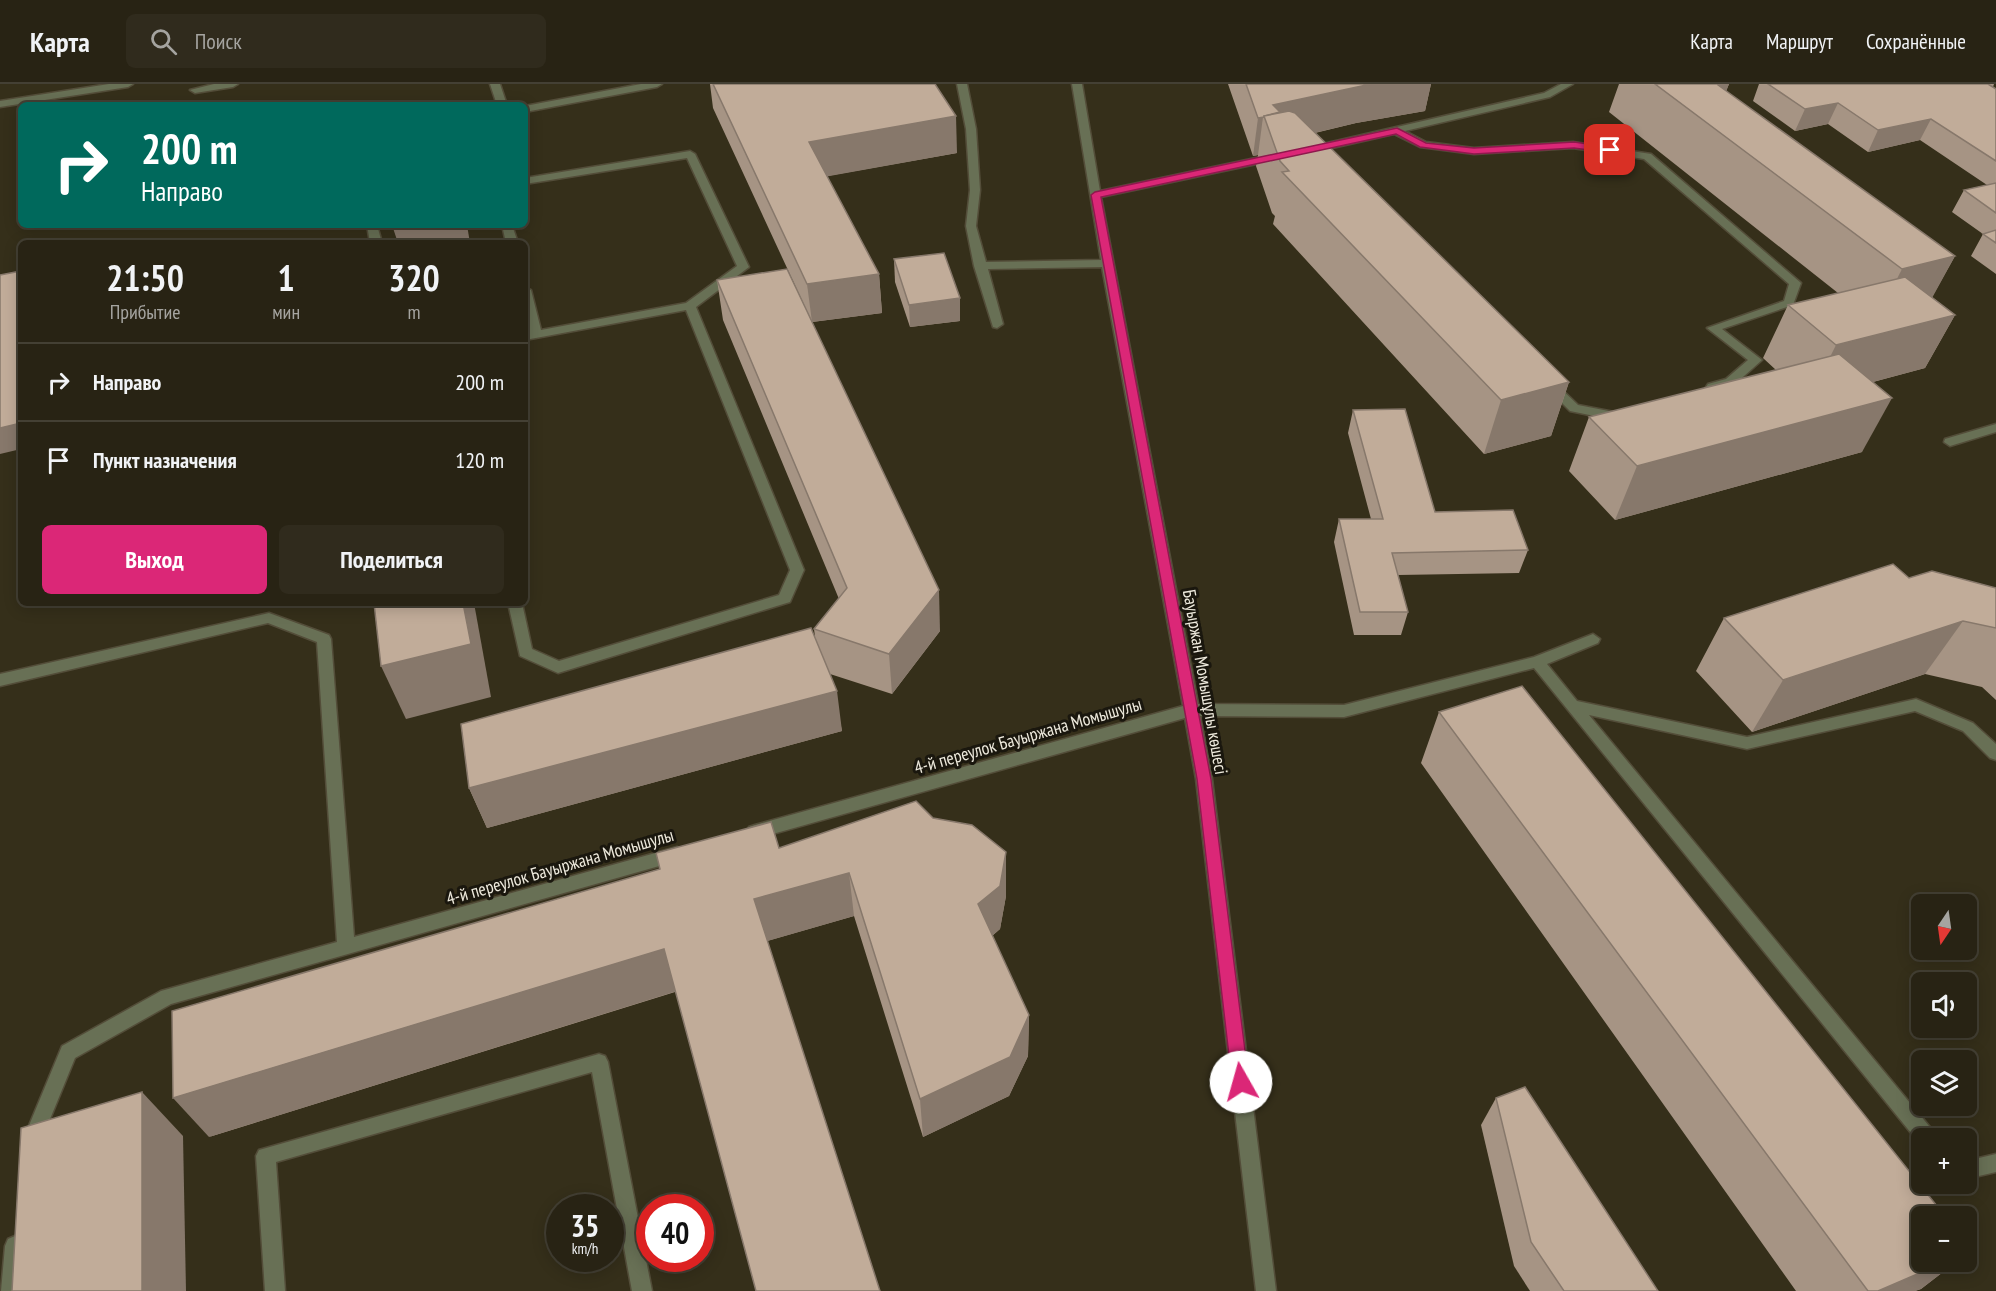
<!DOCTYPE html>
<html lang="ru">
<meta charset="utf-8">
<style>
body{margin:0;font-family:"PT Sans Narrow",sans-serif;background:#302b1d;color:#f1f3f6;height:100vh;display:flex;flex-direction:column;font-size:22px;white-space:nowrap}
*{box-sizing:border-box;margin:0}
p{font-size:20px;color:#a5a4a0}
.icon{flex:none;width:33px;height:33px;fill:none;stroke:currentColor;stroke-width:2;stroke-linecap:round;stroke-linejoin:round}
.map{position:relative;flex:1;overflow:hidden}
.side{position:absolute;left:18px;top:156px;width:510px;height:366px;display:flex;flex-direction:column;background:#282314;border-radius:9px;box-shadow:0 3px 15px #0003,0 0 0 2px #444034}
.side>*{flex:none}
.hud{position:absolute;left:18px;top:18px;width:510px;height:126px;border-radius:9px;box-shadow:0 3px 15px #0003,0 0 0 2px #444034;background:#00695c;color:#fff;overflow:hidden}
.needle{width:39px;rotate:193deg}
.fabs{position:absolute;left:1911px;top:810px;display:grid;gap:12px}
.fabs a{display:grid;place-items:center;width:66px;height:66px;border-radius:9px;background:#282314;box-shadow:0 3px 15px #0003,0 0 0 2px #444034;font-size:30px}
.speed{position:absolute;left:546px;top:1110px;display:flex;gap:12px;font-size:30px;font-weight:700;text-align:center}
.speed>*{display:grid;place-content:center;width:78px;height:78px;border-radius:50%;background:#282314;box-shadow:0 3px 15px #0003,0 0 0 2px #444034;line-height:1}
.speed small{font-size:15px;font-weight:400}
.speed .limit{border:9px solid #d22;background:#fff;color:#111}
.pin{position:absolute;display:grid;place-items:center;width:51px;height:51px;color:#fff;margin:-26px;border-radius:12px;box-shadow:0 3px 9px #0006}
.me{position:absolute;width:66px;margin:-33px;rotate:353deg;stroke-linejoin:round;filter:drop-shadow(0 0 4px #0008)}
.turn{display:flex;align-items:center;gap:21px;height:126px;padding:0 24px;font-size:27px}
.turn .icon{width:78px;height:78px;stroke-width:2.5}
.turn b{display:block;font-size:42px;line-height:51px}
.eta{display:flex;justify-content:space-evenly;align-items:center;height:102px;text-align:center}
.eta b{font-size:36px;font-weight:600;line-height:42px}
.button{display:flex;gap:12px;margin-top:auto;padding:12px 24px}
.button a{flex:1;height:69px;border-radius:9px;background:#db2777;color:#fff;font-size:24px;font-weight:600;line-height:69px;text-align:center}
.button a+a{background:#302b1d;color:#f1f3f6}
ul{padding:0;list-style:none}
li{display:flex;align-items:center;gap:18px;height:78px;padding:0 24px;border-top:2px solid #444034}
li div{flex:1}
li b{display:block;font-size:22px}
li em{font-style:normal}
header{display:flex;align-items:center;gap:36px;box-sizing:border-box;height:84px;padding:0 30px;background:#282314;border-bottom:2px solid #444034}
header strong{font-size:28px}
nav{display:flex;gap:33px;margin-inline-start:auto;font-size:21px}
.search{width:420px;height:54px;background:#302b1d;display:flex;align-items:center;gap:15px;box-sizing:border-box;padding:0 21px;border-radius:9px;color:#a5a4a0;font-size:22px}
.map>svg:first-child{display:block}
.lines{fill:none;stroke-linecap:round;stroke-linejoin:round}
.minor-casing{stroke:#534d39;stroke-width:3}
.minor{fill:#687055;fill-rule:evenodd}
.wall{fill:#a69484}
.shaded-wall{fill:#87786b}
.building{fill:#c1ac99;stroke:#87786b;stroke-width:1.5}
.route{fill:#db2777;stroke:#8e194d;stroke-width:1.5}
.labels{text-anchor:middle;stroke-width:6;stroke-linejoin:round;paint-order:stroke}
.street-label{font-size:18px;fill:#eeeadd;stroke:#1a170e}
</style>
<header>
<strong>Карта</strong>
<div class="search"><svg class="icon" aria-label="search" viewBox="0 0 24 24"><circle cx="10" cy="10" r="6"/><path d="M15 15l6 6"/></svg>Поиск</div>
<nav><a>Карта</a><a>Маршрут</a><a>Сохранённые</a></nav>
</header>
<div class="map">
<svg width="1996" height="1207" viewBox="0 0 1996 1207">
<rect width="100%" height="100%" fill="#352f1a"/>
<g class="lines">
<g class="minor-casing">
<g id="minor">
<polygon points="109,0 133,0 128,3 0,23 0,17"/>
<polygon points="214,0 238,0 233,3 195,9 190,6"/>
<polygon points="490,0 500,0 507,21 497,21"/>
<polygon points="641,0 662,0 657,3 525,28 525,22"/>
<polygon points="957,0 967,0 976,45 980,106 976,142 986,178 1101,176 1072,0 1082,0 1100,107 1275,70 1280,73 1275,76 1101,113 1198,620 1344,621 1534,573 1593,550 1600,555 1598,559 1547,580 1577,617 1747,653 1916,615 1973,639 1996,660 1996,676 1990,674 1963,647 1915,627 1747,665 1589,631 1934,1048 1936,1054 1922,1054 1920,1060 1534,584 1344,633 1200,632 1212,695 1276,1207 1256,1207 1196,695 1185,634 755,755 749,753 747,748 749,743 755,741 1183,622 1102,183 988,185 1003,240 997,244 993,243 974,182 966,142 970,106 966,45"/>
<polygon points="1561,0 1573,0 1550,13 1405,47 1426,58 1474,64 1573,58 1651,70 1801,199 1793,221 1722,245 1762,276 1734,301 1712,307 1706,303 1708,300 1726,295 1748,276 1707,244 1784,217 1789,200 1644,75 1573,64 1474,70 1420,63 1394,50 1310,69 1305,66 1310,63 1544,9"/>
<polygon points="690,67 695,70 749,183 696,223 804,486 790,518 558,589 520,572 508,519 522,519 532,565 559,577 779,511 790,486 686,226 525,256 525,248 529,248 525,230 525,203 531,206 541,246 686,219 737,182 687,74 525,100 525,94"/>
<polygon points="367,141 377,141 382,159 370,159"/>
<polygon points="502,141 512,141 518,159 506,159"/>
<polygon points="1550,297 1554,298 1578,321 1614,328 1620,327 1626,331 1624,334 1614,336 1570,327 1544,301"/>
<polygon points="1996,340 1996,348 1950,362 1944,358 1945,355"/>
<polygon points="269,529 329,551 331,555 354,853 677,763 683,765 685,770 683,775 677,777 171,920 75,974 39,1062 32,1065 25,1062 23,1056 62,962 161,907 337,858 317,558 268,539 0,602 0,590"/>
<polygon points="599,970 605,972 608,978 652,1207 632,1207 592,988 276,1078 285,1207 265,1207 256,1072 259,1066"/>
<polygon points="1996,1070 1996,1088 1966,1095 1966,1077"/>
<polygon points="15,1152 22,1155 25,1162 21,1207 1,1207 5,1162 8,1155"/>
</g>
</g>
<use href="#minor" class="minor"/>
</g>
<g class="wall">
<polygon points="710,0 935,0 957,69 827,92 879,190 882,229 812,238 713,24"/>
<polygon points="1228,0 1431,0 1425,27 1356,39 1315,49 1569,298 1551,352 1484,370 1273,140 1275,132 1272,129 1256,82 1258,71 1253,72"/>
<polygon points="1619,0 1729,0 1726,7 1955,172 1932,213 1955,231 1925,284 1873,298 1862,368 1615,436 1569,387 1589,333 1776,286 1763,274 1788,221 1838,209 1609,28"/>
<polygon points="1759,0 1994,0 1993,3 1996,5 1996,190 1971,172 1983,150 1952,128 1964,106 1987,101 1920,56 1868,68 1828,40 1795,47 1753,17"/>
<polygon points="894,175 960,214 960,237 910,243 895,198"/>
<polygon points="717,196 940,547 892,610 830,590 842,647 487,744 469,704 815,553 814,545 839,515 723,236"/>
<polygon points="1353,326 1435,428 1528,466 1519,489 1398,491 1408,528 1401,551 1354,551 1334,458 1339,435 1371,435 1348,349"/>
<polygon points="1909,494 1996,504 1996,616 1982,603 1925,590 1752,648 1696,587 1724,534"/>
<polygon points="1439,628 1922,1178 1956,1178 1921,1205 1915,1207 1796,1207 1421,679"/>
<polygon points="779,764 1006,812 1000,845 992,852 1029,931 1028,972 1009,1012 923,1053 854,832 767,857 675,908 209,1053"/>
<polygon points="1496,1014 1658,1207 1530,1207 1514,1182 1481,1041"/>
</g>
<g class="shaded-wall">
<polygon points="1371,0 1431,0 1425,27 1356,39 1276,58 1273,21"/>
<polygon points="1719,0 1729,0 1720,23 1705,37"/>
<polygon points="1838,19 1828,40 1795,47 1805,25"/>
<polygon points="956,32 957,69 813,95 809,58"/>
<polygon points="1263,33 1258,71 1253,72 1258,34"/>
<polygon points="1931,35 1920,56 1868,68 1878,46"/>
<polygon points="392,141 467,141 470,159 398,159"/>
<polygon points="1955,172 1926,225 1875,238 1902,185"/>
<polygon points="879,190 882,229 812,238 807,200"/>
<polygon points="960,214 960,237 910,243 909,221"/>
<polygon points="1955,231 1925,284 1809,315 1836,261"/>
<polygon points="1569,298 1551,352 1484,370 1501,316"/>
<polygon points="1892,314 1862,368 1615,436 1637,382"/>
<polygon points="21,339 21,365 0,370 0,344"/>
<polygon points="939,506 940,547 892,610 889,570"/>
<polygon points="463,519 474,519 491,613 406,635 381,582"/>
<polygon points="1963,537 1925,590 1752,648 1783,596"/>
<polygon points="837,607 842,647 487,744 469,704"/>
<polygon points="1006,768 1006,812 1000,845 979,863 978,820"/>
<polygon points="849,789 854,832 764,858 754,815"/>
<polygon points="664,865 677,907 209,1053 173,1014"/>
<polygon points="1029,931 1028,972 1009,1012 923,1053 920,1015"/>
<polygon points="142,1008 183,1052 186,1207 142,1207"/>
<polygon points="1945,1178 1956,1178 1921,1205 1915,1207 1878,1207"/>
</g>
<g class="building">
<polygon points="713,0 935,0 956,32 809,58 879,190 807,200"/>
<polygon points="1246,0 1371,0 1273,21 1280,28 1264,32 1264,33 1258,34"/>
<polygon points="1655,0 1719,0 1718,1 1955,172 1902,185"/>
<polygon points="1768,0 1988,0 1996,5 1996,77 1931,35 1878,46 1838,19 1805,25"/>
<polygon points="1289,27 1295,29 1569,298 1501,316 1282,88 1289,87 1280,77 1264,32"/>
<polygon points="1996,99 1996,129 1964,106"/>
<polygon points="1996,146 1996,159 1983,150"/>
<polygon points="944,169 960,214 909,221 894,175"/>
<polygon points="787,185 939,506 889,570 814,545 847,504 717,196"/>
<polygon points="21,187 21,339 0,344 0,191"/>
<polygon points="1905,193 1955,231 1836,261 1788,221"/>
<polygon points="1839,270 1892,314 1637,382 1589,333"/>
<polygon points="1405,325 1435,428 1513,426 1528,466 1392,469 1408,528 1360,528 1339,435 1383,435 1353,326"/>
<polygon points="1893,480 1909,494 1932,487 1996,504 1996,544 1963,537 1783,596 1724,534"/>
<polygon points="374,519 463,519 471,560 381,582"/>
<polygon points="811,544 837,607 469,704 461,640"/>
<polygon points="1522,602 1945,1132 1922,1132 1922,1178 1945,1178 1878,1207 1868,1207 1439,628"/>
<polygon points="916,717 933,734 972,741 1006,768 1000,802 978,820 1029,931 1010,973 920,1015 849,789 754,815 880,1207 756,1207 664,865 173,1014 172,927 660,785 656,769 771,738 779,764"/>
<polygon points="1525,1003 1658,1207 1564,1207 1531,1158 1496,1014"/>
<polygon points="142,1008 142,1207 12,1207 21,1044"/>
<polygon points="1966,1159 1972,1166 1966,1168"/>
</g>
<polygon class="route" points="1397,44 1426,59 1474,64 1574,58 1610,63 1615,66 1610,69 1574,64 1474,70 1420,63 1396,50 1101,113 1211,695 1249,998 1247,1003 1241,1005 1235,1003 1232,998 1197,695 1091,111 1095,108"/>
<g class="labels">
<g class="street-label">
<text transform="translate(1205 598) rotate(80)" y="6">Бауыржан Момышұлы көшесі</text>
<text transform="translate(1028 652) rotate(-16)" y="6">4-й переулок Бауыржана Момышулы</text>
<text transform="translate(560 783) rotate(-16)" y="6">4-й переулок Бауыржана Момышулы</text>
</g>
</g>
</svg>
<div class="fabs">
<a><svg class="needle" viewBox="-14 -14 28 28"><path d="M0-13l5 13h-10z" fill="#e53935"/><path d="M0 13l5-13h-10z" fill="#a5a4a0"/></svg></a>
<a><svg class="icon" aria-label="sound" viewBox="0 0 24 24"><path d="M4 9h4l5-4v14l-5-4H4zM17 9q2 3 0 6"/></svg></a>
<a><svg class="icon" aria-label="layers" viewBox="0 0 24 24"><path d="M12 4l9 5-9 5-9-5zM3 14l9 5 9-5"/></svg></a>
<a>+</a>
<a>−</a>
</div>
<div class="speed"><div>35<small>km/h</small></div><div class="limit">40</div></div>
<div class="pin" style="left:1610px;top:66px;background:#d93025"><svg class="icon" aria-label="arrive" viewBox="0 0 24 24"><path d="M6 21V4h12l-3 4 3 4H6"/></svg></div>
<svg class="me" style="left:1241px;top:998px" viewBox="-20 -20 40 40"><circle r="19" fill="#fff"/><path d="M0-13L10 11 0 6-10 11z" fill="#db2777"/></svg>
<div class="hud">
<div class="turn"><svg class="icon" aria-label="right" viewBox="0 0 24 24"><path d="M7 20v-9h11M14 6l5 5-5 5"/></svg><div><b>200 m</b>Направо</div></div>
</div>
<section class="side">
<div class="eta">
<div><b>21:50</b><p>Прибытие</p></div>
<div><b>1</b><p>мин</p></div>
<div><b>320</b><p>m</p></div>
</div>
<ul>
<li><svg class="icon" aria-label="right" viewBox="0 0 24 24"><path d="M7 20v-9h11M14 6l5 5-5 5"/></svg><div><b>Направо</b></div><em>200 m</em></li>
<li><svg class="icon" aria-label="arrive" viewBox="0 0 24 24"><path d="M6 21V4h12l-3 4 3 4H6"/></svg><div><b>Пункт назначения</b></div><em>120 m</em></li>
</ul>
<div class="button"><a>Выход</a><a>Поделиться</a></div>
</section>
</div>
